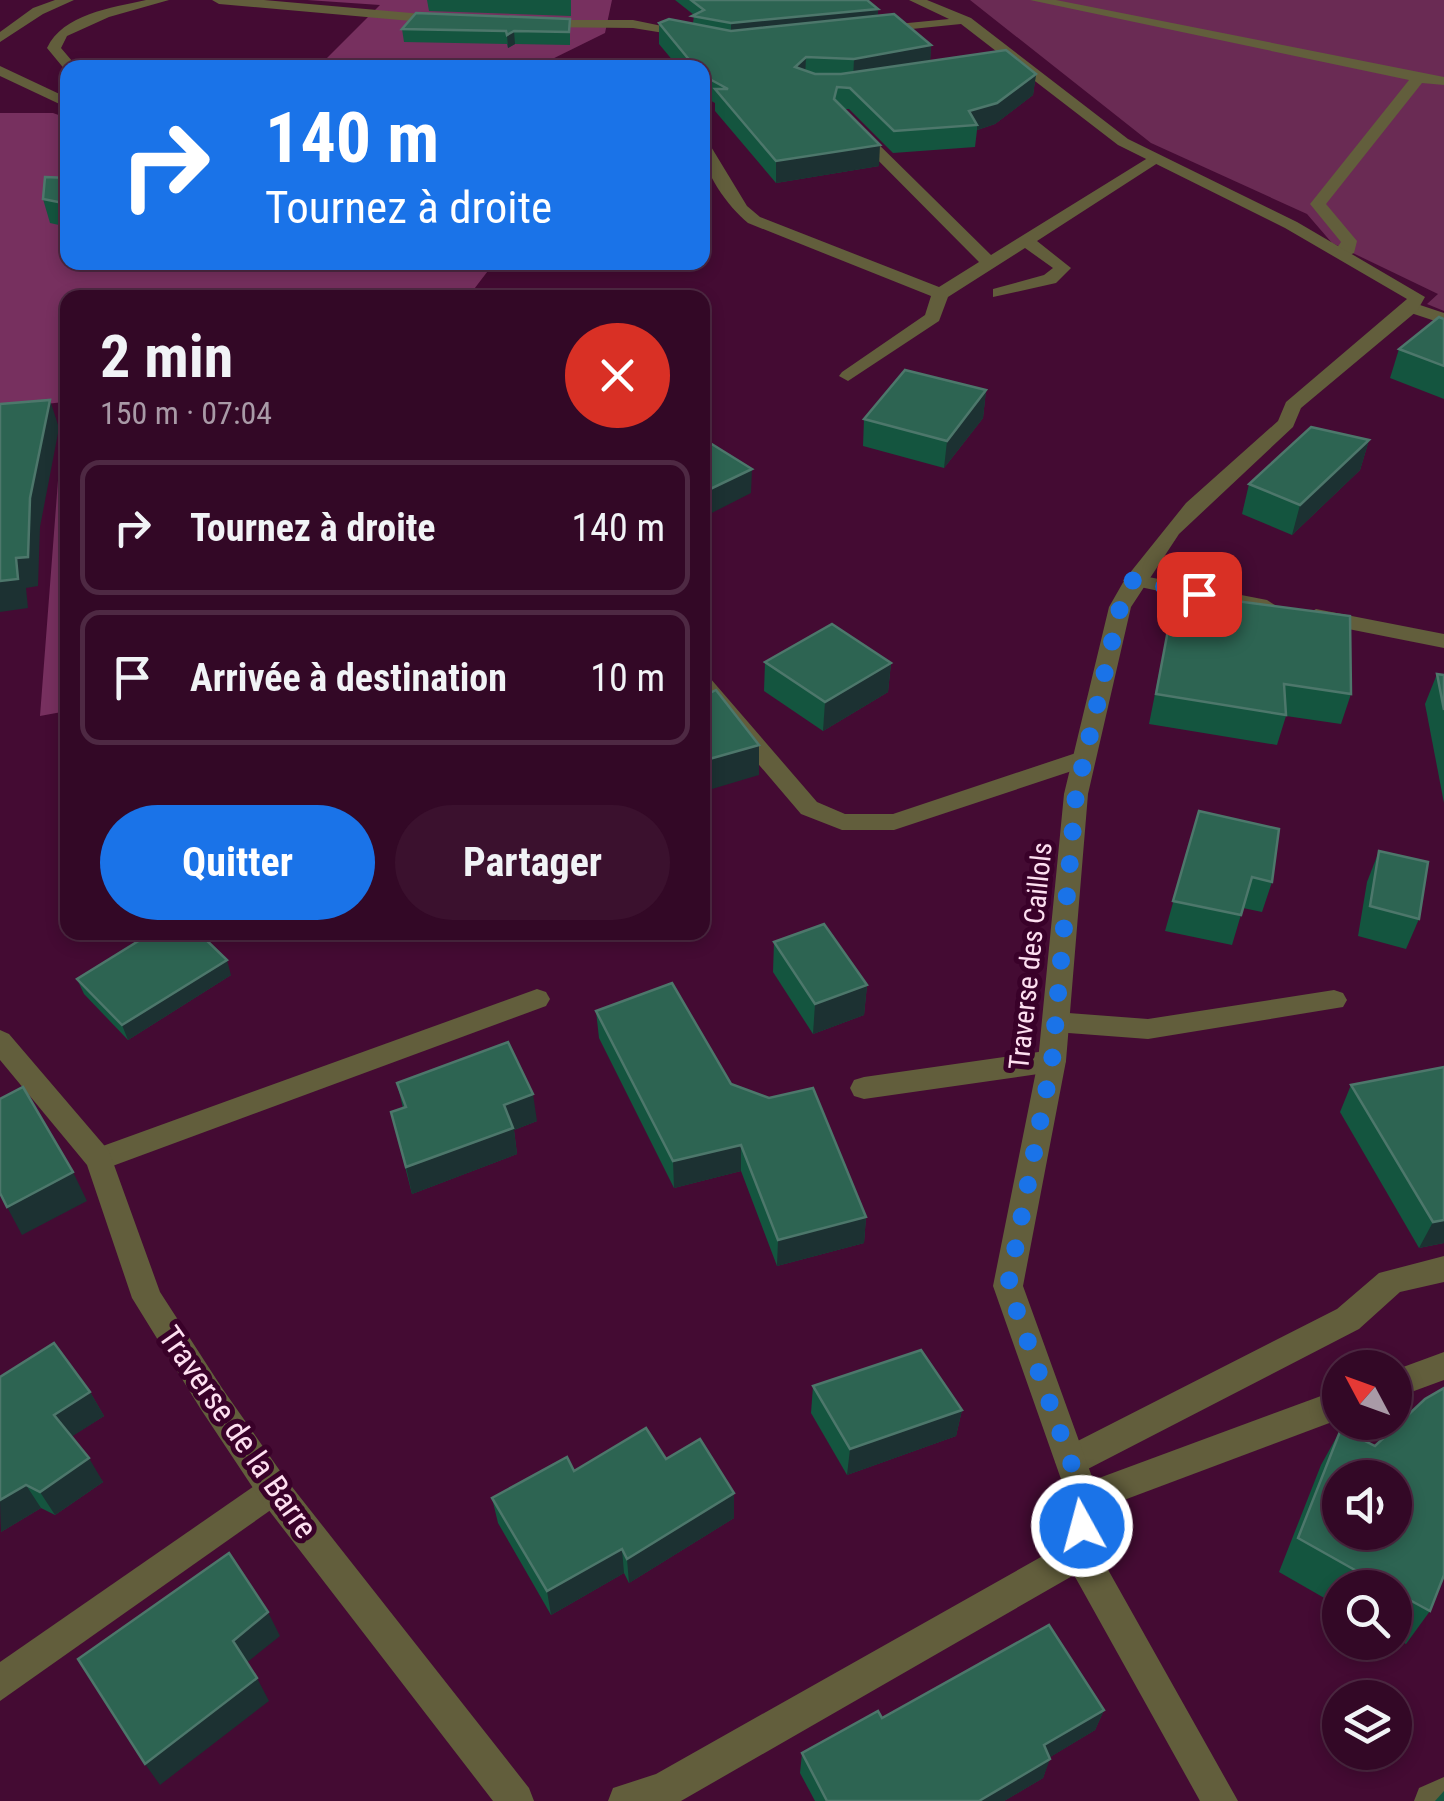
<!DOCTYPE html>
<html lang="fr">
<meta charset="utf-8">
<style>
body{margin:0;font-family:"Roboto Condensed",sans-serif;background:#3b112e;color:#f1f3f6;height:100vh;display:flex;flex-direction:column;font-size:38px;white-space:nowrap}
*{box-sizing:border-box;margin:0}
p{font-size:32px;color:#a99aa7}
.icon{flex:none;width:55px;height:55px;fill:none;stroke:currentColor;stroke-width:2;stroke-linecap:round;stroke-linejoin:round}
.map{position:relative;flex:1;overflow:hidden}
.sheet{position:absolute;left:60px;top:290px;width:650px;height:650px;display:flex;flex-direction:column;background:#330826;border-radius:20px;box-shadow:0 5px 15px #0003,0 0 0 2px #4e2943}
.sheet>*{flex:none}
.hud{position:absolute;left:60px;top:60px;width:650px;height:210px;border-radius:20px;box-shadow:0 5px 15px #0003,0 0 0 2px #4e2943;background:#1a73e8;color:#fff;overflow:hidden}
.needle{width:65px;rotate:311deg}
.buttons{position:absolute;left:1322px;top:1350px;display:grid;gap:20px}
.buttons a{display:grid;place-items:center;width:90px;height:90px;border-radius:50%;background:#330826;box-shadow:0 5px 15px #0003,0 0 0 2px #4e2943;font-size:50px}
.pin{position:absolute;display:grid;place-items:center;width:85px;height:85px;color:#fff;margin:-42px;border-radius:20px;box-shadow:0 5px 15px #0006}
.me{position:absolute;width:110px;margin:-55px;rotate:353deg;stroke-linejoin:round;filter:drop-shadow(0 0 8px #0008)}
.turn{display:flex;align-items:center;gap:35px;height:210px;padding:0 40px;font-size:45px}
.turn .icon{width:130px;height:130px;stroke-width:2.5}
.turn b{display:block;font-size:70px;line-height:85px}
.round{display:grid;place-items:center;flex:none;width:105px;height:105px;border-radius:52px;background:#3b112e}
.headline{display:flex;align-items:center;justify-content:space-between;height:170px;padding:0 40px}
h1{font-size:60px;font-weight:700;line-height:75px}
.action{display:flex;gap:20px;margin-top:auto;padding:20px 40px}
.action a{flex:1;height:115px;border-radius:60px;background:#1a73e8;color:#fff;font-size:40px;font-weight:700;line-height:115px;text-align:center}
.action a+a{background:#3b112e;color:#f1f3f6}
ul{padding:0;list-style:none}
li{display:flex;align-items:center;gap:30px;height:135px;margin:0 20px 15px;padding:0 20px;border:5px solid #4e2943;border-radius:20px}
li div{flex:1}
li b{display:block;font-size:38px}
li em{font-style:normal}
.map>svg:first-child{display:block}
.green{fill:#6a2b54}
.forest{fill:#77305f}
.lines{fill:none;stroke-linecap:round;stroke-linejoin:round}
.lane{fill:#625e3c;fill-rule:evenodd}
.street{fill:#625e3c;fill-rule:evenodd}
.wall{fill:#14553f}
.shaded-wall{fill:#1c3132}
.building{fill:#2d6452;stroke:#4d776b;stroke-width:2.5;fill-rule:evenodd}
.route{stroke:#1a73e8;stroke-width:18;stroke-dasharray:0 32.4}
.labels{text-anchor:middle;stroke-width:10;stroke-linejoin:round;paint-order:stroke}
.street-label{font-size:28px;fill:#fddff0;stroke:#390129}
.near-street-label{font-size:32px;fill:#fddff0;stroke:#390129}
</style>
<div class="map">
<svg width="1444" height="1801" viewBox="0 0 1444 1801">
<rect width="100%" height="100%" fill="#440b33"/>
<polygon class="green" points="970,0 1444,0 1444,311 1427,304 1438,294 1332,243 1307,214 1151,143"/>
<g class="forest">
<polygon points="307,0 612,0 605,33 534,68 318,67 380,5"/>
<polygon points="0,113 53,113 67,118 68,262 494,263 468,297 68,298 67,711 40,716 64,402 0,409"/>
</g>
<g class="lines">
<g class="lane">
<polygon points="55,0 74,0 43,14 0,42 0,32 33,8"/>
<path d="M146 0H169L109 17 67 36 61 48 78 68 66 71 47 48C63 14 111 8 146 0Z"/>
<polygon points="1030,0 1056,0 1444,77 1444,85 1422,83 1326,204 1357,241 1354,253 1341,259 1333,254 1341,242 1310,204 1409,80"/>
<polygon points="0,66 68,98 68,108 0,76"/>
<path d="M851 127H861L991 255 1151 156 1164 159 1037 241 1071 268 1056 283 993 297V289L1044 275 1053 268 1025 248 948 297 939 321 848 381 839 376 842 372 925 315 931 296 748 223C728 207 702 171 702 144L710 145 747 206 760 217 939 287 979 262 851 133Z"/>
<polygon points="1411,302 1444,313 1444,324 1405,311 1402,307"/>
<polygon points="1133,574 1267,600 1278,607 1267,614 1126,584 1123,580"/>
<polygon points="1316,609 1444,634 1444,648 1308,621 1305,616"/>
<polygon points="702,676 710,678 817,802 845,814 893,814 1082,751 1094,759 1090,765 894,830 842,830 801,814 702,698"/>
<polygon points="537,989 546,992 550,999 546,1006 99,1171 89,1167 85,1159 89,1151"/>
<polygon points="1334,990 1343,993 1347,1000 1343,1007 1148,1039 1055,1032 1046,1029 1042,1022 1046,1015 1055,1012 1148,1019"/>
<polygon points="1052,1050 1062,1053 1066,1061 1062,1069 1052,1072 864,1099 854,1096 850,1088 854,1080 864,1077"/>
<polygon points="1444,1256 1444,1282 1400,1292 1359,1329 1082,1472 1071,1476 1060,1472 1055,1461 1060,1450 1337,1309 1379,1273"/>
<polygon points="1444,1352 1444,1380 1395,1398 1395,1370"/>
<polygon points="1340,1389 1340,1419 1084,1515 1072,1510 1068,1499 1072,1488"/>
<polygon points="273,1473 285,1478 289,1489 285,1500 0,1701 0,1662"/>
<polygon points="1444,1777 1444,1801 1414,1801 1419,1788"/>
</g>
<g class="street">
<polygon points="212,0 264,0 445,16 452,20 445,24 219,4"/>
<polygon points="909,0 927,0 971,18 1128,139 1297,222 1425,297 1417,311 1301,408 1293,427 1179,534 1131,607 1088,794 1066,1061 1023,1286 1100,1499 1097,1550 1238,1801 1200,1801 1074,1575 681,1801 608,1801 613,1788 656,1774 1064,1544 1068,1499 993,1286 1038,1061 1064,794 1109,607 1125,579 1186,503 1278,421 1286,402 1407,299 1285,228 1118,145 961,24 872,33 870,30 877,26 949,19"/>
<polygon points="540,20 633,20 696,33 689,37 633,28 535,27 535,21"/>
<polygon points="0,1030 9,1034 109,1151 160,1292 222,1388 285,1478 529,1788 534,1801 493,1801 261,1500 200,1408 132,1298 87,1165 0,1060"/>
</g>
</g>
<g class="wall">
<polygon points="427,0 571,0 571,16 429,11"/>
<polygon points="675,0 867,0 878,9 878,16 931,45 930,61 1036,74 1033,95 995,124 977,130 975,147 893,153 849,109 844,109 879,166 776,183 715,111 715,103 702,96 702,68 679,68 659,44 659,23 693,23 694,15"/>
<polygon points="570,19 570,45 515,44 508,48 507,44 404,42 402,29"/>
<polygon points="68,178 68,227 50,223 43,199"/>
<polygon points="1444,319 1444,399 1390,378 1399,349"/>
<polygon points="986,390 983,418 944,468 863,446 864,419"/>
<polygon points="1369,440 1360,470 1292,535 1242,514 1249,484"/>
<polygon points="1175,593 1351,694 1341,724 1286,716 1277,745 1149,724"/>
<polygon points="765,662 891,663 888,692 823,731 764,691"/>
<polygon points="1437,674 1444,675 1444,803 1425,704"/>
<polygon points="1199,811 1272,882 1262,912 1243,908 1232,945 1165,931"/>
<polygon points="1379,851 1419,919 1406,949 1358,936 1367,882"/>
<polygon points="774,942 867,985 864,1015 813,1034 773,972"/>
<polygon points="231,975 128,1040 84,994 77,979"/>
<polygon points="596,1011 731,1084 866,1217 864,1243 777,1266 741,1171 674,1188 599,1038"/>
<polygon points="1444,1067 1444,1243 1419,1248 1340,1112 1351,1085"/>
<polygon points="397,1083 537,1121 514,1130 517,1154 412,1194 391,1112 403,1108"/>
<polygon points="0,1377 90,1392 104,1416 72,1436 103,1482 55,1515 41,1508 1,1532"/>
<polygon points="813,1386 962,1410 956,1436 847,1475 811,1413"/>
<polygon points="1341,1429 1430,1611 1406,1644 1395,1638 1395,1588 1340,1588 1340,1607 1279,1572 1321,1465"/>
<polygon points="666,1459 734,1493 734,1518 629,1583 624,1573 551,1615 498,1523 492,1498 574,1471"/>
<polygon points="1104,1710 1095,1730 1050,1757 1043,1778 1004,1801 815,1801 800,1773 802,1753 882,1718"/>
<polygon points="1444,1791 1444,1801 1435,1801"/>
</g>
<g class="shaded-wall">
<polygon points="878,9 878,22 731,36 731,23"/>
<polygon points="514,31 515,44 508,48 507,35"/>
<polygon points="931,45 930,66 853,80 854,59"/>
<polygon points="806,57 805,78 795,67"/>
<polygon points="1036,74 1033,95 995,124 977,130 977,125 969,111"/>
<polygon points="880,145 879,166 776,183 776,161"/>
<polygon points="986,390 983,418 944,468 947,441"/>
<polygon points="50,400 59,428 40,527 38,586 26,588 28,608 0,612 0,581 30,498"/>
<polygon points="1369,440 1360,470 1292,535 1300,505"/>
<polygon points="752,469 751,493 702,518 702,493"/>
<polygon points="891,663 888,692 823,731 825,702"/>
<polygon points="759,745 759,775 702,792 702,761"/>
<polygon points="227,960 231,975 128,1040 122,1025"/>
<polygon points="867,985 864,1015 813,1034 815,1004"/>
<polygon points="533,1094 537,1121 514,1130 517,1154 412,1194 406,1167 504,1105"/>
<polygon points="741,1145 741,1171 674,1188 673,1161"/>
<polygon points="73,1172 87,1201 22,1235 7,1207"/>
<polygon points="866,1217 864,1243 777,1266 778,1240"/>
<polygon points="1444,1220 1444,1243 1419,1248 1433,1222"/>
<polygon points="90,1392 104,1416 68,1439 54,1415"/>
<polygon points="962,1410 956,1436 847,1475 850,1449"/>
<polygon points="89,1458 103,1482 55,1515 40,1492"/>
<polygon points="26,1485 41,1508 1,1532 0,1500"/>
<polygon points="734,1493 734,1518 629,1583 627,1559"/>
<polygon points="622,1549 624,1573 551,1615 547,1591"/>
<polygon points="268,1612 280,1636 245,1664 233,1641"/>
<polygon points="257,1678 269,1701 160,1785 145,1764"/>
<polygon points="1104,1710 1095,1730 1037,1765 1044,1745"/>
<polygon points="1050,1759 1043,1778 1004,1801 979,1801"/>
</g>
<g class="building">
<polygon points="691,0 867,0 878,9 731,23 692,16 704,10"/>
<polygon points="416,13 570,19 569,32 514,31 507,35 506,31 402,29"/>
<polygon points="894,14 931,45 854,59 806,57 795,67 815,74 841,74 1006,50 1036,74 997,103 969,111 977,125 894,131 850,88 837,87 834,99 880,145 776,161 715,89 728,89 704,76 702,68 696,68 659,23 669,19 731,31"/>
<polygon points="45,177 68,178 68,204 43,199"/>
<polygon points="1439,317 1444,319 1444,366 1399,349"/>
<polygon points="905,370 986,390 947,441 864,419"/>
<polygon points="50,400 30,498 28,557 16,558 18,579 0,581 0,404"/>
<polygon points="1311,427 1369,440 1300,505 1249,484"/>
<polygon points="702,438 752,469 702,493"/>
<polygon points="1175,593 1350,616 1351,694 1284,684 1286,715 1156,694"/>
<polygon points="832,624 891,663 825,702 765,662"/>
<polygon points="1437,674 1444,675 1444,710"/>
<polygon points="716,690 759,745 702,761 702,697"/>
<polygon points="1199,811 1279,829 1272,882 1252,877 1241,915 1173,901"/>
<polygon points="1379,851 1428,862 1419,919 1370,906"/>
<polygon points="824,924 867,985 815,1004 774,942"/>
<polygon points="153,932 198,932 227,960 122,1025 77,979"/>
<polygon points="672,983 731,1084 769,1098 813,1088 866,1217 778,1240 741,1145 673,1161 596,1011"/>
<polygon points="508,1042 533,1094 504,1105 513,1128 406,1167 391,1112 406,1107 397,1083"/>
<polygon points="1444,1067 1444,1220 1433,1222 1351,1085"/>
<polygon points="23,1087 73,1172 7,1207 0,1193 0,1099"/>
<polygon points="54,1343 90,1392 54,1415 89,1458 40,1492 26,1485 0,1500 0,1377"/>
<polygon points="921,1350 962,1410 850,1449 813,1386"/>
<path d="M1444 1388V1575L1430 1611 1395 1592V1588H1387L1298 1538 1341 1429 1375 1446 1425 1399ZM1340 1478H1395V1532H1340Z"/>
<polygon points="646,1428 666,1459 700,1439 734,1493 627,1559 622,1549 547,1591 492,1498 567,1457 574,1471"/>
<polygon points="229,1553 268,1612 233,1641 257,1678 145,1764 78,1659"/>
<polygon points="1049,1625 1104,1710 1044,1745 1050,1759 979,1801 827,1801 802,1753 878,1711 882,1718"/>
</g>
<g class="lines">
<polyline class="route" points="1082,1526 1084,1499 1008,1286 1052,1061 1076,794 1120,608 1133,580 1199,594"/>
</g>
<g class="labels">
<g class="street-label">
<text transform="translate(1030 956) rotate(-84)" y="10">Traverse des Caillols</text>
</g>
<g class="near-street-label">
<text transform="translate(238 1432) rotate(55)" y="11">Traverse de la Barre</text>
</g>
</g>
</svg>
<div class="buttons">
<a><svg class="needle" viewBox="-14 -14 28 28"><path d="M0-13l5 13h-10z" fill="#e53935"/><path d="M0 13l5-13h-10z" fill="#a99aa7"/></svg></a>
<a><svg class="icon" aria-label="sound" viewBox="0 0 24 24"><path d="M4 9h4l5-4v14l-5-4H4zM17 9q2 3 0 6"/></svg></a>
<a><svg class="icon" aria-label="search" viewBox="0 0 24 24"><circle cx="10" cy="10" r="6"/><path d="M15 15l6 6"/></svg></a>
<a><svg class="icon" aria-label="layers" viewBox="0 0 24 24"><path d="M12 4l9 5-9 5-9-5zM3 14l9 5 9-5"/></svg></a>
</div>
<div class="pin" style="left:1199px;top:594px;background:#d93025"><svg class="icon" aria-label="arrive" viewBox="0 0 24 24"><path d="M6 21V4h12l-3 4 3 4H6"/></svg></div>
<svg class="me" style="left:1082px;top:1526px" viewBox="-20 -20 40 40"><circle r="17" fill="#1a73e8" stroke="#fff" stroke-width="3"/><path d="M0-11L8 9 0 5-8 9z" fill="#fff"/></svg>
<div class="hud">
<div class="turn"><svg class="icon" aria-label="right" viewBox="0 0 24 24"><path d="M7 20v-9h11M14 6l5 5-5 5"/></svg><div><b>140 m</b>Tournez à droite</div></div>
</div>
<section class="sheet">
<div class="headline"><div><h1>2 min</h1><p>150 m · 07:04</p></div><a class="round" style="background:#d93025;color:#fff"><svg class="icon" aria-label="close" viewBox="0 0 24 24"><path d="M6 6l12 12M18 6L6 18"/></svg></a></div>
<ul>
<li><svg class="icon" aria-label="right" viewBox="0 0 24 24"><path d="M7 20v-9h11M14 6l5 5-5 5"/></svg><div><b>Tournez à droite</b></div><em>140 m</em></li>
<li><svg class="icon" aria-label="arrive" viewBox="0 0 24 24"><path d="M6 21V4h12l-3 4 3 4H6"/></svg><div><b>Arrivée à destination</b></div><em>10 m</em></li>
</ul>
<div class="action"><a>Quitter</a><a>Partager</a></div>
</section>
</div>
